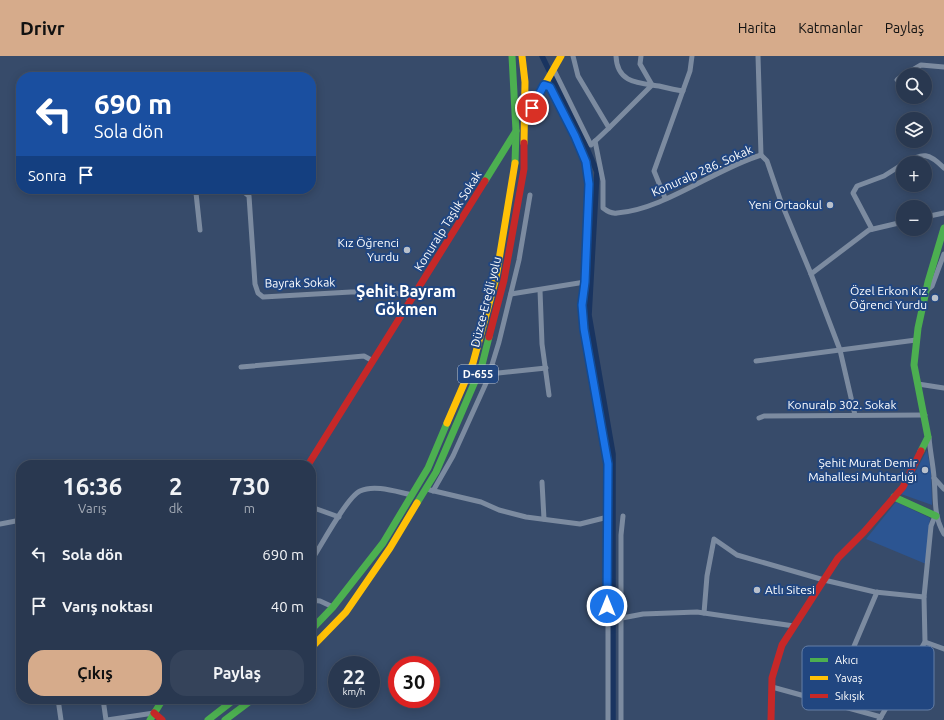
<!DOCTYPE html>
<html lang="tr">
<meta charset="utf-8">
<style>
body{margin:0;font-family:Ubuntu,sans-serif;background:#35435a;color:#f1f3f6;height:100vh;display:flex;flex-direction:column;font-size:15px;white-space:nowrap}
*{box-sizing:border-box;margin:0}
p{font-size:13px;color:#a5acb7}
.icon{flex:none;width:22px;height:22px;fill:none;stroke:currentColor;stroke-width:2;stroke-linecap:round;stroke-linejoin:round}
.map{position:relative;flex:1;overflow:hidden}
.details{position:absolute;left:16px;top:404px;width:300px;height:244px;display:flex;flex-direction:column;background:#293850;border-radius:16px;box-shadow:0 2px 10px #0003,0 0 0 1px #455267}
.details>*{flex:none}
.top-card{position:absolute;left:16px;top:16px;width:300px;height:122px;border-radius:16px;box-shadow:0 2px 10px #0003,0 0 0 1px #455267;background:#1a4fa0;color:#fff;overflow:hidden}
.buttons{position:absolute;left:896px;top:12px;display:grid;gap:8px}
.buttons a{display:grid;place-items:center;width:36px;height:36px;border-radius:50%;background:#293850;box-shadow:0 2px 10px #0003,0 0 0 1px #455267;font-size:20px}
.speed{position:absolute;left:328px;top:600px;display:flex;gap:8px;font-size:20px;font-weight:700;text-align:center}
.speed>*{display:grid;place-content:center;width:52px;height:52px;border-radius:50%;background:#293850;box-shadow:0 2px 10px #0003,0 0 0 1px #455267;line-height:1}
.speed small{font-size:10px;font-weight:400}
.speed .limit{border:6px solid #d22;background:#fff;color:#111}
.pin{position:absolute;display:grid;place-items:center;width:34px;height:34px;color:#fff;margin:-17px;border:2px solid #fff;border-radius:50%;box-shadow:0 1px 4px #0007}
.me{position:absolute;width:44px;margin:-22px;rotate:0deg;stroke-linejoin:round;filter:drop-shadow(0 0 3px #0008)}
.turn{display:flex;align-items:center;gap:14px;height:84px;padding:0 12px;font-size:18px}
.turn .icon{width:52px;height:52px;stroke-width:2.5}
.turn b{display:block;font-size:28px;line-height:34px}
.then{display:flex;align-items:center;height:38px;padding:0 12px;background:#0003;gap:8px;font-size:15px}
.eta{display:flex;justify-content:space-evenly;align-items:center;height:68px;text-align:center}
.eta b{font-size:24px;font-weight:600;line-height:28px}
.primary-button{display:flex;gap:8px;margin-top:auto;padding:8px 12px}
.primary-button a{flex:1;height:46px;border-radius:16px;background:#d6ab8b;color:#111;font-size:16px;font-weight:600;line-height:46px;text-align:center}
.primary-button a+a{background:#35435a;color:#f1f3f6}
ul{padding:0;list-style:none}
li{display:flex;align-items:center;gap:12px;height:52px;padding:0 12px}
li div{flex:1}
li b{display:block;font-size:15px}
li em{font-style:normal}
header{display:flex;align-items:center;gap:24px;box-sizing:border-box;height:56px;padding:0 20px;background:#d6ab8b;color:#111}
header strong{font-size:19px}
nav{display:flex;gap:22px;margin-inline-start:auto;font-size:14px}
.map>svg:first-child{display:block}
.green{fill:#2c5592}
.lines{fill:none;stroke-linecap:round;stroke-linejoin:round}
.canal{stroke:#193460;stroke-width:5.5}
.street{stroke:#7c8ba0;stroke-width:5}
.fast{stroke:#4caf50;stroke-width:7}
.slow{stroke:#ffc107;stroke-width:7}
.jam{stroke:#c62828;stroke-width:7}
.route-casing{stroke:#114b97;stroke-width:10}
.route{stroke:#1a73e8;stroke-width:7}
.poi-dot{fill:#b9c0cb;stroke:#214680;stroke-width:1.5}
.labels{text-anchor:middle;stroke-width:4;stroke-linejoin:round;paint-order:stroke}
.shield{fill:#214680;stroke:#bcc8d9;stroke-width:1}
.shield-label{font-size:11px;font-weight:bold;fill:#fff}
.street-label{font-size:12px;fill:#fff;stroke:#214680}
.poi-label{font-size:12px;fill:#fff;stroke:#214680;text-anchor:end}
.district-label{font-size:16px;font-weight:bold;fill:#fff;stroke:#214680}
.key{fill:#214680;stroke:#647ea6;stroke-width:1}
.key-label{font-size:11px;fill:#fff}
</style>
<header>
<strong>Drivr</strong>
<nav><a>Harita</a><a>Katmanlar</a><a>Paylaş</a></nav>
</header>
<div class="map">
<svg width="944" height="664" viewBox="0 0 944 664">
<rect width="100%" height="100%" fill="#374b6a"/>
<g class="green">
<polygon points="927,394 931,415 932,449 901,438 910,426"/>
<polygon points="896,446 930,462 926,508 866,483"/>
</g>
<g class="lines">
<polyline class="canal" points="542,0 586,90 597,116 589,259 613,398 613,664"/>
<g class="street">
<polyline points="573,0 578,20 609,72 652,29 640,8 641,0"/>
<path d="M616 0C617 27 638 27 659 30 667 32 675 34 683 35"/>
<polyline points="758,0 761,99"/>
<polyline points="554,14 591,89 609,72"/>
<polyline points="904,19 921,9 944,11"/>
<polyline points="897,24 903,19"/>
<polyline points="544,29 550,31 575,80 585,106 589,128 585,226 582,249 584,273 608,408 608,664"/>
<path d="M595 85 603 125V152C607 155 611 158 617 157 663 154 715 113 761 99L767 105 781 146 811 218 869 174 903 166"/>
<path d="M905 107C923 96 929 97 944 112"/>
<polyline points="200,133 196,137 200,174"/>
<polyline points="231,133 244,136 249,140 255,228 258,237 263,241 351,236 385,236 396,237 412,243"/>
<polyline points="665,142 654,115 690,15 692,0"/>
<polyline points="925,161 944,157"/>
<polyline points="872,173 853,137 857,130 884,120 903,108"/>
<polyline points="811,218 840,294 855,359"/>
<polyline points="540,234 542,288 549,339"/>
<polyline points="926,235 932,230 944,198"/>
<polyline points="511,238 585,226"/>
<polyline points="756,305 916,284"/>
<polyline points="241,311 364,300 373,305"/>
<polyline points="489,318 546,312"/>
<polyline points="918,328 944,332"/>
<polyline points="759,362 764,360 925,359"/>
<path d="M929 381C930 395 933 408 934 421 936 441 933 460 944 478"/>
<polyline points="934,422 944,433"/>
<polyline points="542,426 544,463"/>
<polyline points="430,434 481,446 499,454 526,461 580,468 608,461"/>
<polyline points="433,435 453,400 487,325 499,286 519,204 530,139"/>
<polyline points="311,451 339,461"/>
<polyline points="0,468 21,464"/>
<path d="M311 505C321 490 347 441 360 435 375 428 397 436 412 439"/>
<polyline points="311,544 320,545 333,551"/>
<polyline points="704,557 707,520 714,483 737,499 824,524 875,536 924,541"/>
<polyline points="622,562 643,558 697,556 794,570"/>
<polyline points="925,586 944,593"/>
<polyline points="772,631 881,661"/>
<polyline points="19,635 21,635"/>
<polyline points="58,643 61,664"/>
<polyline points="103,643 106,664"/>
<polyline points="830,647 877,536"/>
<polyline points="107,664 154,657"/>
<polyline points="621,664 621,479 623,460"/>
<polyline points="879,664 925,586 924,541 931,470 935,460"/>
</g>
<g class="fast">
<polyline points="512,0 516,75 515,107"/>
<polyline points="485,125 516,75"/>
<polyline points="921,395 928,381 914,309 918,272 928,226 944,172"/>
<polyline points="894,441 936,460"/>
<polyline points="417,447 436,416 482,309 489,281"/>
<polyline points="311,574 333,551 383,487 428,412 447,367"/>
<polyline points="150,664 163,643"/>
<polyline points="208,664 235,643"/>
<polyline points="225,664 253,643"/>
</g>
<g class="slow">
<polyline points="522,0 525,26 524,87"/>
<polyline points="525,63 561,0"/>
<polyline points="447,367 473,307 496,222 515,107"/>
<polyline points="311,592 346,556 390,492 417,447"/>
</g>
<g class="jam">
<polyline points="489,281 504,224 524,113 524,87"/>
<polyline points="308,409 485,125"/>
<polyline points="154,657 162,664"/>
<polyline points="771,664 772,622 782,589 838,502 864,476 903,431 921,395"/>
</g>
</g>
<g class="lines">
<g class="route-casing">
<polyline id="route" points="532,52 544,29 550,31 575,80 586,106 589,128 585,226 582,249 584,273 608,408 607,550"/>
</g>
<use href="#route" class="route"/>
</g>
<g class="poi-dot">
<circle cx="830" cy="149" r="4"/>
<circle cx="407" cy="194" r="4"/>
<circle cx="935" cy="242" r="4"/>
<circle cx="925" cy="414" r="4"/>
<circle cx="757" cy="534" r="4"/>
</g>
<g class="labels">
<rect class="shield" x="458" y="309" width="40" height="18" rx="3"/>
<g class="shield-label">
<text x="478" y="322">D-655</text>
</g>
<g class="street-label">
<text transform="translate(702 115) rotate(-24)" y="4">Konuralp 286. Sokak</text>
<text transform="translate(448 165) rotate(-58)" y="4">Konuralp Taşlık Sokak</text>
<text transform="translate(300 227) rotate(-1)" y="4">Bayrak Sokak</text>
<text transform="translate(486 246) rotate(-76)" y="4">Düzce-Ereğli yolu</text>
<text x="842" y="353">Konuralp 302. Sokak</text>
</g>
<g class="poi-label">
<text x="822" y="153">Yeni Ortaokul</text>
<text x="399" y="191">Kız Öğrenci<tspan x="399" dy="14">Yurdu</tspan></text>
<text x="927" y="239">Özel Erkon Kız<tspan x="927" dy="14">Öğrenci Yurdu</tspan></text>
<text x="917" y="411">Şehit Murat Demir<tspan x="917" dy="14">Mahallesi Muhtarlığı</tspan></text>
<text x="765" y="538" text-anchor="start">Atlı Sitesi</text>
</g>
<g class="district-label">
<text x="406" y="241">Şehit Bayram<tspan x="406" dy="18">Gökmen</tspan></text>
</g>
</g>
<rect x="802" y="590" width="132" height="64" rx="6" class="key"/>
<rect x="810" y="602" width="18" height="4" fill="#4caf50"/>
<rect x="810" y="620" width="18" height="4" fill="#ffc107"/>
<rect x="810" y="638" width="18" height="4" fill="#c62828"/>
<g class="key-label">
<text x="835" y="608">Akıcı</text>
<text x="835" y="626">Yavaş</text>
<text x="835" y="644">Sıkışık</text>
</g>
</svg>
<div class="buttons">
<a><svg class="icon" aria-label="search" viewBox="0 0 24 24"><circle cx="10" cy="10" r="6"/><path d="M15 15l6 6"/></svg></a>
<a><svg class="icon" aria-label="layers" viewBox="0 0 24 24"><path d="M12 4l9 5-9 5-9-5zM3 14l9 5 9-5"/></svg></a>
<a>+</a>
<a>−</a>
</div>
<div class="speed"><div>22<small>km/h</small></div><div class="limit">30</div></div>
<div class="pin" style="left:532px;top:52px;background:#d93025"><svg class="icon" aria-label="arrive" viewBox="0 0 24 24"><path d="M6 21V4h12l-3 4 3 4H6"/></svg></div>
<svg class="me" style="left:607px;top:550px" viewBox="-20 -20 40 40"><circle r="17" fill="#1a73e8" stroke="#fff" stroke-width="3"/><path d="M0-11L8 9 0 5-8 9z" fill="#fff"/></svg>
<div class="top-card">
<div class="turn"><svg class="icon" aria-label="left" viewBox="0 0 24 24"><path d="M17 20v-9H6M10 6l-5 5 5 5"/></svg><div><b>690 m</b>Sola dön</div></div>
<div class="then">Sonra<svg class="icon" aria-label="arrive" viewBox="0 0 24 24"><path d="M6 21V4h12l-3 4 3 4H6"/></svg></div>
</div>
<section class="details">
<div class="eta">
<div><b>16:36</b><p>Varış</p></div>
<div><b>2</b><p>dk</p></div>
<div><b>730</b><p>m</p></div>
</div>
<ul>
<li><svg class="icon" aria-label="left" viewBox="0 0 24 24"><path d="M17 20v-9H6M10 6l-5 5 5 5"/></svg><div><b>Sola dön</b></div><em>690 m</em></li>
<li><svg class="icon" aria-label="arrive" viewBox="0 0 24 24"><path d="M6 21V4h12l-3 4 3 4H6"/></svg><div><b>Varış noktası</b></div><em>40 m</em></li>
</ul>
<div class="primary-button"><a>Çıkış</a><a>Paylaş</a></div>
</section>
</div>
